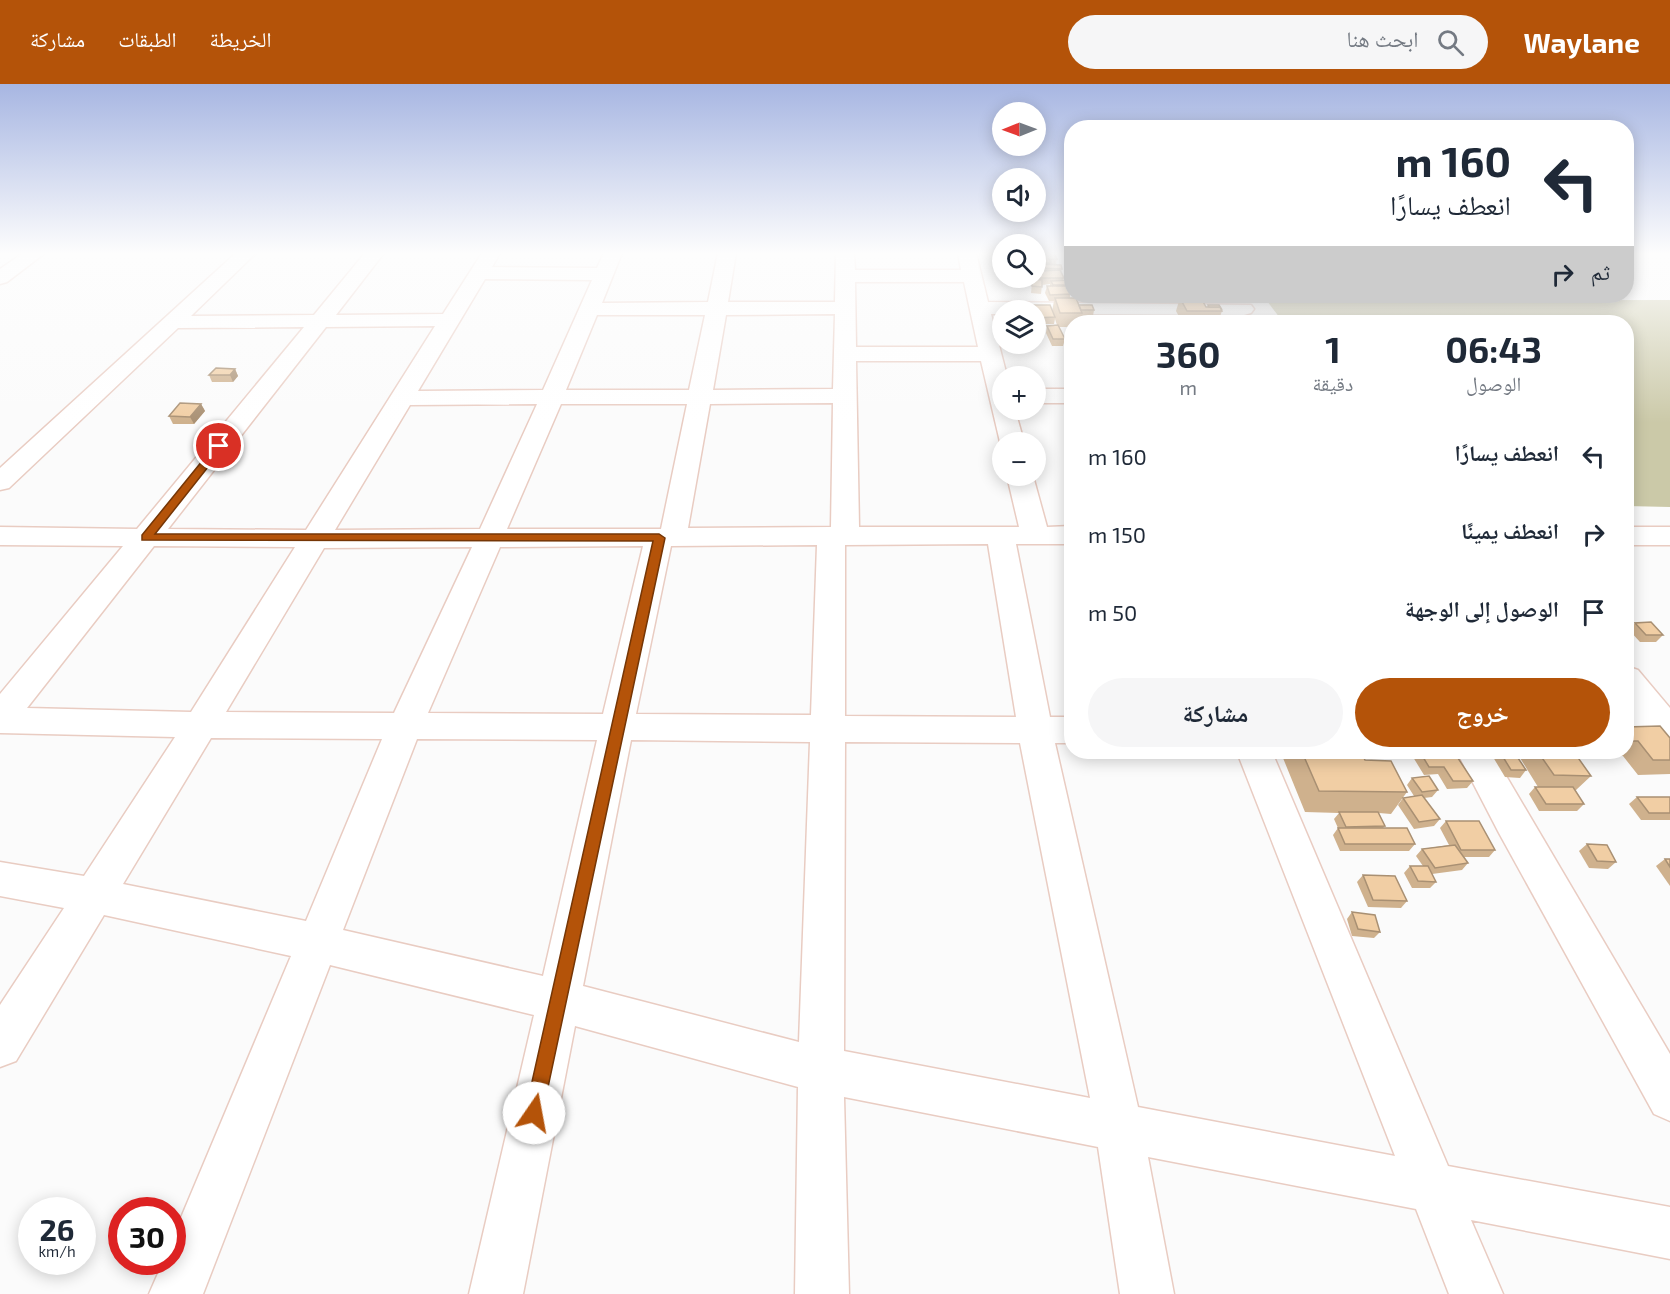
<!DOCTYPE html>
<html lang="ar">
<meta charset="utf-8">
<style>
body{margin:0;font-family:"Exo 2","Noto Naskh Arabic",sans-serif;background:#f6f6f7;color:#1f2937;direction:rtl;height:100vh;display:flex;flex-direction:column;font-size:22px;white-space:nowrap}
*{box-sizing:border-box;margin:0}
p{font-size:20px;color:#747a83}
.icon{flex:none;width:33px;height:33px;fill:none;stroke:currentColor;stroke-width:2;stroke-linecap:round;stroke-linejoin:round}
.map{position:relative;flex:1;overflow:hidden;direction:ltr}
.details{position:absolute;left:1064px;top:231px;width:570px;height:444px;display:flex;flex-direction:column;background:#fff;border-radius:24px;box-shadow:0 3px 15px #0003;direction:rtl}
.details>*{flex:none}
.guide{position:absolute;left:1064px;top:36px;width:570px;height:183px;border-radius:24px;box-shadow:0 3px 15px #0003;direction:rtl;background:#fff;color:#1f2937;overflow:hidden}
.needle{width:39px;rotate:269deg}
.controls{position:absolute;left:992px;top:18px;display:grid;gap:12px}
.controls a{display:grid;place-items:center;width:54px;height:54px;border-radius:50%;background:#fff;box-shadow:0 3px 15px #0003;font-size:30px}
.speed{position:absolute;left:18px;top:1113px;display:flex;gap:12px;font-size:30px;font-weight:700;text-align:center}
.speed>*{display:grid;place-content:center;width:78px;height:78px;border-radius:50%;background:#fff;box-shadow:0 3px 15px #0003;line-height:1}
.speed small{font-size:15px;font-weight:400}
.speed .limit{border:9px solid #d22;background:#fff;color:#111}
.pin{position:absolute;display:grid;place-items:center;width:51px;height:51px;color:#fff;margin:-26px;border:3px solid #fff;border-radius:50%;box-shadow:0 2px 6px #0007}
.me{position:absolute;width:66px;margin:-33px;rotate:12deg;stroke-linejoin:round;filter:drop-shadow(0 0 4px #0008)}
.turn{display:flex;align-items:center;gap:21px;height:126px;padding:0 24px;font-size:27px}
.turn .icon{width:78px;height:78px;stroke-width:2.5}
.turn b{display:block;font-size:42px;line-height:51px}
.then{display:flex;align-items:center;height:57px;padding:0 24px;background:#0003;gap:12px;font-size:22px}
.eta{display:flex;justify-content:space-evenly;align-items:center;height:102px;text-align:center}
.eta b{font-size:36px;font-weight:700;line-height:42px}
.button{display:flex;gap:12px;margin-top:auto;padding:12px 24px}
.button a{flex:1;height:69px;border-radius:36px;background:#b45309;color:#fff;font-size:24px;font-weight:700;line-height:69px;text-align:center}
.button a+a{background:#f6f6f7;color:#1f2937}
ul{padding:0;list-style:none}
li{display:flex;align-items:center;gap:18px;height:78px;padding:0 24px}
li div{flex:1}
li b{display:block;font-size:22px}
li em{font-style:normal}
header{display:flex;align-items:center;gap:36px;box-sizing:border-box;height:84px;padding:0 30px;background:#b45309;color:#fff}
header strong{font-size:28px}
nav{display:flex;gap:33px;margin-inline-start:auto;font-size:21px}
.search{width:420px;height:54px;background:#f6f6f7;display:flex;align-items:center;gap:15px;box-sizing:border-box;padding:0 21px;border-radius:33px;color:#747a83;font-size:22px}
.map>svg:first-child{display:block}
.green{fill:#cbc9a8}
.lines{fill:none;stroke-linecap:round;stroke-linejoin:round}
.minor-casing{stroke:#e9ccc2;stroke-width:3}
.minor{fill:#fff;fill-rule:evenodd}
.wall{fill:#cfb18d}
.shaded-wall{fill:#a99073}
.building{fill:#f1cea4;stroke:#a99073;stroke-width:1.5}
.route{fill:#b45309;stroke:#753606;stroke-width:1.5}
</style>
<header>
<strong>Waylane</strong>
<div class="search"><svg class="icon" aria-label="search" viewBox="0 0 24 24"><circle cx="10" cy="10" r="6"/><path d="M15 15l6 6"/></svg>ابحث هنا</div>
<nav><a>الخريطة</a><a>الطبقات</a><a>مشاركة</a></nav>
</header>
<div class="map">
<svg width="1670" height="1210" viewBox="0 0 1670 1210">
<rect width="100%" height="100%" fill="#fbfbfb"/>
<polygon class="green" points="1670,216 1670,423 1626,422 1626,238 1283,238 1267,217"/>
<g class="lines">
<g class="minor-casing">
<g id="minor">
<polygon points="23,169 45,169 7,198 0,200 0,185"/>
<path d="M236 169H256L191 232 314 231 365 169H384L336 231 443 230 482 169H500L492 183 597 184 604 169H622L602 219 708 218 718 169H736L728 218H835L836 169H854L855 186H961L958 169H976L988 218 1251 221 1254 225 1251 229 1244 231 1035 230V226H1002V230H991L1007 292H1002V326H1015L1024 358H1002V361L1000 358 981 277H856L859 443H1019L1007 392H1033L1047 443 1071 442V460H1016L1050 633H1071V659H1055L1138 1023 1395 1072 1237 668H1272L1448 1082 1670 1123V1175L1471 1136 1503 1210H1449L1416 1125 1148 1073 1174 1210H1120L1098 1063 844 1013 849 1210H795L798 1003 575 942 523 1210H469L534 931 330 881 203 1210H149L163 1178H172V1155L291 872 104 831 16 977 0 983V921L64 824 0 812V778L84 792 175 653 0 649V610L123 462 0 461V443L137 445 304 243 178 244 9 404 0 406V384ZM485 195 592 196 543 306 418 307ZM855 198H964L978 263H856ZM835 230 833 305 713 306 726 231ZM597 231H705L689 306H566ZM435 242 306 446 168 445 326 243ZM833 319 831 443 688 444 710 320ZM537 320 480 445 335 446 410 321ZM561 320H687L661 445H507ZM988 460 1016 633 845 632V461ZM817 461 811 631 636 630 671 462ZM154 462 295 463 191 628 27 624ZM643 462 603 630 428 629 500 463ZM472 463 394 629 226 628 324 464ZM211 654 382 655 306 837 123 800ZM417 655 597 656 543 892 343 846ZM631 656 810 658 799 958 583 902ZM845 658 1020 659 1090 1014 844 967Z"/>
<rect x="1035" y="305" width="36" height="14"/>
<rect x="1626" y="443" width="44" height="18"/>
<polygon points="1626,582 1638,586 1670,624 1670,661 1658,657 1654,652 1626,652 1626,626 1633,626 1626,617"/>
<polygon points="1457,668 1492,668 1670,970 1670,1037 1654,1030 1499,749"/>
</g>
</g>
<use href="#minor" class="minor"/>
</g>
<g class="wall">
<polygon points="1035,169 1057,175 1056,181 1062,185 1061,188 1064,194 1063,196 1071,196 1071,207 1069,207 1070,210 1070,214 1079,223 1079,221 1094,226 1093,232 1081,232 1080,238 1071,238 1071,243 1059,243 1065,255 1063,262 1052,262 1046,249 1047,242 1057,241 1055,235 1054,240 1035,240 1035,226 1029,226 1030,221 1052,227 1054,217 1049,217 1045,209 1047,202 1050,202 1050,200 1042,201 1041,210 1031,209 1032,199 1029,197 1030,194 1035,194 1035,182 1037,186 1036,191 1038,191 1038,184 1035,177"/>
<polygon points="1175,212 1210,212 1208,217 1202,217 1206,223 1207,223 1208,221 1222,227 1218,238 1176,238 1182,238 1176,227 1179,217 1177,217"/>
<polygon points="1070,270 1071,270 1071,282 1069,277"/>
<polygon points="235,285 238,292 233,298 212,298 209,291"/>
<polygon points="201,320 205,327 194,340 173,340 169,332"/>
<polygon points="1635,539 1663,551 1656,558 1640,558 1629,546"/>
<polygon points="1626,643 1670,654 1670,690 1638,691 1623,672 1607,672 1604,668 1626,668"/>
<polygon points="1287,668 1361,668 1365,676 1407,708 1391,730 1379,729 1385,742 1383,744 1415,760 1409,767 1340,767 1333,751 1338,744 1334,735 1339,729 1305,728 1283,674"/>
<polygon points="1417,668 1420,668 1473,697 1467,704 1447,705 1438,690 1424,691 1413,673"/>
<polygon points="1490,668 1514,668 1526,686 1520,694 1505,693"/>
<polygon points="1519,668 1574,668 1591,692 1576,706 1575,706 1584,720 1577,727 1539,727 1529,710 1535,703 1538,703 1517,669"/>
<polygon points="1412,694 1438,706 1432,713 1424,714 1440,735 1434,742 1414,745 1398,721 1403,714 1414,712 1407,701"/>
<polygon points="1637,713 1670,713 1670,736 1641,736 1629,720"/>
<polygon points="1446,737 1495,766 1489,773 1464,773 1468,779 1462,786 1432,790 1436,798 1430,804 1412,804 1404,789 1410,782 1423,782 1416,772 1422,765 1449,761 1440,744"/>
<polygon points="1587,760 1616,778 1608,785 1589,784 1579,767"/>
<polygon points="1665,775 1670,775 1670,802 1656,782"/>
<polygon points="1363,791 1407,817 1401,824 1368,823 1357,798"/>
<polygon points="1352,828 1380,848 1374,854 1352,852 1347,835"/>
</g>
<g class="shaded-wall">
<polygon points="235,285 238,292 233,298 230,291"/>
<polygon points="201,320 205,327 194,340 190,333"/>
</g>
<g class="building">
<polygon points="1035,169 1054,169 1057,175 1049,175 1051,179 1040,179"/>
<polygon points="1039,180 1061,181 1062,185 1039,184"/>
<polygon points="1060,186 1064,194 1034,194 1035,194 1035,191 1042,190 1041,187"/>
<polygon points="1032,195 1042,196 1042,203 1032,202"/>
<polygon points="1071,196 1071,201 1053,201 1051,197"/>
<polygon points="1047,202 1067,202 1070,210 1050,211"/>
<polygon points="1055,214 1076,214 1082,229 1060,229"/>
<polygon points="1180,214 1201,214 1206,223 1220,223 1222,227 1187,227"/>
<polygon points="1030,221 1050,221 1055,233 1035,234 1035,226 1032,226"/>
<polygon points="1079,221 1092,221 1094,226 1081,226"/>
<polygon points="1208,221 1219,221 1222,226 1220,223 1209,223"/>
<polygon points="1058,241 1065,255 1053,255 1047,242"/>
<polygon points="216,284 235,285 230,291 209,291"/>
<polygon points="180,319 201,320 190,333 169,332"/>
<polygon points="1651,538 1663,551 1646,551 1635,539"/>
<polygon points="1660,642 1670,654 1670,676 1653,676 1638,657 1626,657 1626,643"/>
<polygon points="1302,668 1361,668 1365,676 1391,677 1407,708 1319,707"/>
<polygon points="1420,668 1454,668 1473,697 1453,697 1444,683 1429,683"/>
<polygon points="1500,668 1514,668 1526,686 1511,686"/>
<polygon points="1538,668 1574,668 1591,692 1554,691"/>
<polygon points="1429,692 1438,706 1422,708 1412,694"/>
<polygon points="1535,703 1573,703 1584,720 1546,720"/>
<polygon points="1422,711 1440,735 1419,738 1403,714"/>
<polygon points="1637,713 1670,713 1670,729 1649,729"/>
<polygon points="1339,728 1378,728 1385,742 1346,743"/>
<polygon points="1446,737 1479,737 1495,766 1461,766"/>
<polygon points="1338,744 1407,744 1415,760 1345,760"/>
<polygon points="1587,760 1607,761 1616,778 1597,777"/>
<polygon points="1455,761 1468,779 1435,784 1422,765"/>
<polygon points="1665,775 1670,775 1670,783"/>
<polygon points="1410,782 1428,782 1436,798 1418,797"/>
<polygon points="1363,791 1395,792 1407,817 1373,816"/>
<polygon points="1352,828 1375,831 1380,848 1358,845"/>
</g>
<linearGradient id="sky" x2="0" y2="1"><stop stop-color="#a7b6e2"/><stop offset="0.5" stop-color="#fdfdfd"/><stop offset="1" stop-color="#fdfdfd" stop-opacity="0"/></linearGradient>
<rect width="1670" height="339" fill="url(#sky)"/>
<polygon class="route" points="219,359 224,362 223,364 155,450 659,450 665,454 541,1036 534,1039 527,1036 525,1029 653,457 142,456 142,451 216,360"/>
</svg>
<div class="controls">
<a><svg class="needle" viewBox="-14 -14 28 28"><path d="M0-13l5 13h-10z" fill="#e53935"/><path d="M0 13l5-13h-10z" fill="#747a83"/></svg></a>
<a><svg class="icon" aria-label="sound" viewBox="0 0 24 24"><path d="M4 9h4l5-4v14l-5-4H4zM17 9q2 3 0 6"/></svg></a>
<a><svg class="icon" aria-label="search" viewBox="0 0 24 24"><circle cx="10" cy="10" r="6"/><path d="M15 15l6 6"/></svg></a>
<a><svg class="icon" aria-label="layers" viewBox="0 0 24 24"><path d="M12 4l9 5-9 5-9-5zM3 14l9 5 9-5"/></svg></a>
<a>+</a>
<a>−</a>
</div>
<div class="speed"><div>26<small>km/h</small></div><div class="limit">30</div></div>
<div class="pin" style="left:219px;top:362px;background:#d93025"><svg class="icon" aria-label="arrive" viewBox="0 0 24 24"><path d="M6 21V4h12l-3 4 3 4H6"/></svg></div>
<svg class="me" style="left:534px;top:1029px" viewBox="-20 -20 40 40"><circle r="19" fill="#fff"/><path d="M0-13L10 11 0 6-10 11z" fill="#b45309"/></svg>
<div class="guide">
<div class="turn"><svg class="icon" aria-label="left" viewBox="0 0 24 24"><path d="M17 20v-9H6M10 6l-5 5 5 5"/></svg><div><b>160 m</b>انعطف يسارًا</div></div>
<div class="then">ثم<svg class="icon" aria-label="right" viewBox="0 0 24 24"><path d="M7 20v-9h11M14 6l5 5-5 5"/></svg></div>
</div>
<section class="details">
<div class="eta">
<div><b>06:43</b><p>الوصول</p></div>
<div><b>1</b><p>دقيقة</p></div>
<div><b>360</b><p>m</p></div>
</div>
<ul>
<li><svg class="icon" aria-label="left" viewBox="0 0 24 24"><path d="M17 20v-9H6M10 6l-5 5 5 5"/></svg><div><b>انعطف يسارًا</b></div><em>160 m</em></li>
<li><svg class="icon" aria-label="right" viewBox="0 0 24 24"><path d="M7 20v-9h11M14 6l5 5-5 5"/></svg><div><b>انعطف يمينًا</b></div><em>150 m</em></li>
<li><svg class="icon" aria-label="arrive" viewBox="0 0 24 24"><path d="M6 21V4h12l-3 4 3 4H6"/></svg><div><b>الوصول إلى الوجهة</b></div><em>50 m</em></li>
</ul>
<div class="button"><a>خروج</a><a>مشاركة</a></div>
</section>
</div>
